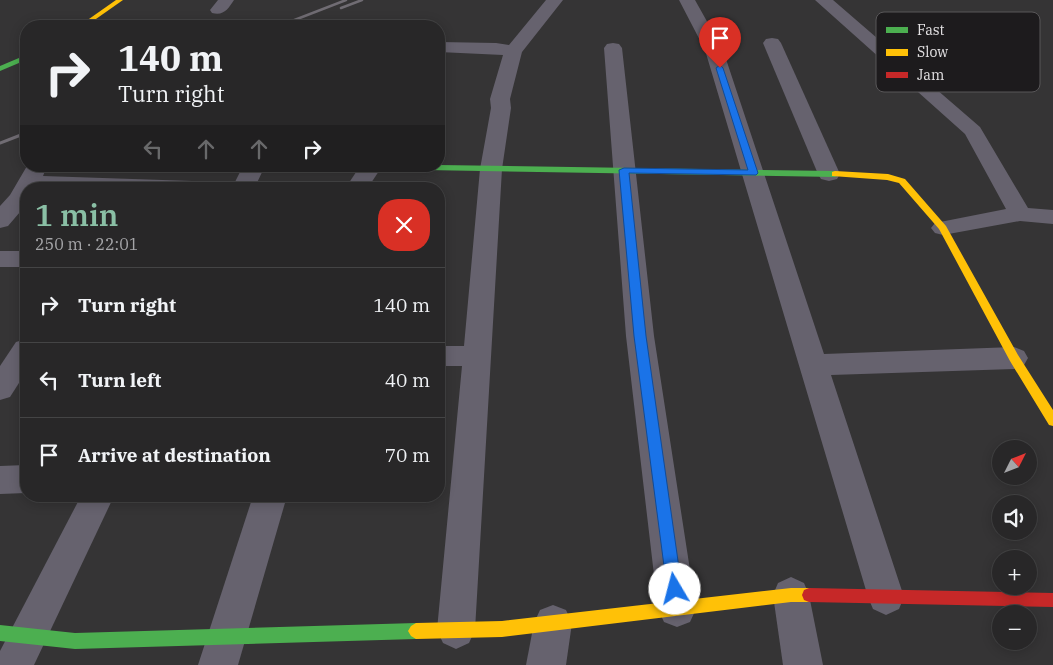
<!DOCTYPE html>
<meta charset="utf-8">
<style>
body{margin:0;font-family:"IBM Plex Serif",serif;background:#343334;color:#f1f3f6;height:100vh;display:flex;flex-direction:column;font-size:19px;white-space:nowrap}
*{box-sizing:border-box;margin:0}
p{font-size:16px;color:#a5a5a8}
.icon{flex:none;width:28px;height:28px;fill:none;stroke:currentColor;stroke-width:2;stroke-linecap:round;stroke-linejoin:round}
.map{position:relative;flex:1;overflow:hidden}
.side{position:absolute;left:20px;top:182px;width:425px;height:320px;display:flex;flex-direction:column;background:#282728;border-radius:20px;box-shadow:0 2px 12px #0003,0 0 0 1px #444445}
.side>*{flex:none}
.top-card{position:absolute;left:20px;top:20px;width:425px;height:152px;border-radius:20px;box-shadow:0 2px 12px #0003,0 0 0 1px #444445;background:#282728;color:#f1f3f6;overflow:hidden}
.needle{width:32px;rotate:48deg}
.buttons{position:absolute;left:992px;top:440px;display:grid;gap:10px}
.buttons a{display:grid;place-items:center;width:45px;height:45px;border-radius:50%;background:#282728;box-shadow:0 2px 12px #0003,0 0 0 1px #444445;font-size:25px}
.pin{position:absolute;display:grid;place-items:center;width:42px;height:42px;color:#fff;margin:-51px -21px;border-radius:50% 50% 50% 0;rotate:-45deg;box-shadow:0 0 5px #0007}
.pin .icon{rotate:45deg}
.me{position:absolute;width:55px;margin:-28px;rotate:352deg;stroke-linejoin:round;filter:drop-shadow(0 0 4px #0008)}
.turn{display:flex;align-items:center;gap:18px;height:105px;padding:0 15px;font-size:22px}
.turn .icon{width:65px;height:65px;stroke-width:2.5}
.turn b{display:block;font-size:35px;line-height:42px}
.lanes{display:flex;align-items:center;height:48px;padding:0 15px;background:#0003;justify-content:center;gap:25px;direction:ltr}
.lanes .off{opacity:.35}
.round{display:grid;place-items:center;flex:none;width:52px;height:52px;border-radius:20px;background:#343334}
.overview{display:flex;align-items:center;justify-content:space-between;height:85px;padding:0 15px}
h1{font-size:30px;font-weight:600;line-height:38px;color:#8abfa5}
ul{padding:0;list-style:none}
li{display:flex;align-items:center;gap:15px;height:75px;padding:0 15px;border-top:1px solid #444445}
li div{flex:1}
li b{display:block;font-size:19px}
li em{font-style:normal}
.map>svg:first-child{display:block}
.lines{fill:none;stroke-linecap:round;stroke-linejoin:round}
.street{fill:#66626e;fill-rule:evenodd}
.fast{fill:#4caf50;fill-rule:evenodd}
.slow{fill:#ffc107;fill-rule:evenodd}
.jam{fill:#c62828;fill-rule:evenodd}
.rail-far1{stroke:#706c73;stroke-width:2.5}
.rail{stroke:#706c73;stroke-width:3}
.route{fill:#1a73e8;stroke:#114b97}
.key{fill:#1d1b1d;stroke:#595759;stroke-width:1}
.key-label{font-size:14px;fill:#e4e2e4}
</style>
<div class="map">
<svg width="1053" height="665" viewBox="0 0 1053 665">
<rect width="100%" height="100%" fill="#353435"/>
<g class="lines">
<g class="street">
<path d="M218 0H234C228 9 224 16 212 13L210 10Z"/>
<polygon points="546,0 563,0 522,52 510,99 511,108 502,169 475,630 469,643 456,649 443,643 437,630 462,366 439,366 439,346 464,346 480,169 491,108 490,99 503,55 439,52 439,42 496,43 509,45"/>
<polygon points="679,0 695,0 723,50 824,354 1014,347 1024,351 1028,358 1024,365 1014,369 831,375 904,597 899,609 886,615 873,609 868,597 705,50"/>
<polygon points="815,0 833,0 980,127 1028,208 1053,210 1053,224 1020,221 943,235 935,233 931,228 935,223 1006,209 965,134"/>
<polygon points="772,38 778,39 781,43 840,174 837,179 829,181 821,179 818,174 763,43 766,39"/>
<polygon points="613,43 619,44 622,48 654,336 696,609 690,622 677,627 664,622 658,609 626,336 604,48 607,44"/>
<polygon points="27,166 47,166 43,176 222,182 230,184 232,188 243,166 265,166 254,189 26,189 26,205 8,226 0,228 0,206 10,195"/>
<polygon points="360,166 380,166 381,168 367,189 345,189"/>
<rect x="0" y="251" width="26" height="16"/>
<polygon points="26,339 26,372 10,397 0,400 0,366 16,342"/>
<polygon points="26,465 26,493 0,494 0,466"/>
<polygon points="81,496 114,496 34,665 0,665 0,651"/>
<polygon points="253,496 287,496 238,665 198,665"/>
<polygon points="791,577 804,583 809,595 823,665 783,665 773,595 778,583"/>
<polygon points="553,605 566,610 572,623 566,665 526,665 534,623 540,610"/>
</g>
<g class="fast">
<polygon points="26,55 26,60 0,71 0,66"/>
<polygon points="439,165 835,171 840,174 835,177 369,169 365,166 439,166"/>
<polygon points="416,623 421,626 424,631 421,636 416,639 75,649 0,641 0,625 75,633"/>
</g>
<g class="slow">
<polygon points="116,0 123,0 86,26 79,26"/>
<polygon points="835,171 888,174 905,179 946,226 1018,355 1053,410 1053,426 1049,425 1010,361 939,229 899,183 887,180 832,176 832,172"/>
<polygon points="791,588 809,588 814,590 816,595 814,600 809,602 791,602 502,637 416,639 411,636 408,631 411,626 416,623 502,621"/>
</g>
<polygon class="jam" points="809,588 1053,593 1053,607 809,602 804,600 802,595 804,590"/>
<g class="rail-far1">
<polyline points="341,8 362,0"/>
<polyline points="279,26 346,0"/>
</g>
<polyline class="rail" points="0,143 26,133"/>
</g>
<polygon class="route" points="720,65 723,68 758,173 756,175 629,173 646,336 682,589 680,594 675,596 669,594 667,589 634,336 619,170 624,168 748,170 716,68"/>
<rect x="876" y="12" width="164" height="80" rx="8" class="key"/>
<rect x="886" y="27" width="22" height="6" fill="#4caf50"/>
<rect x="886" y="49" width="22" height="7" fill="#ffc107"/>
<rect x="886" y="72" width="22" height="6" fill="#c62828"/>
<g class="key-label">
<text x="917" y="35">Fast</text>
<text x="917" y="57">Slow</text>
<text x="917" y="80">Jam</text>
</g>
</svg>
<div class="buttons">
<a><svg class="needle" viewBox="-14 -14 28 28"><path d="M0-13l5 13h-10z" fill="#e53935"/><path d="M0 13l5-13h-10z" fill="#a5a5a8"/></svg></a>
<a><svg class="icon" aria-label="sound" viewBox="0 0 24 24"><path d="M4 9h4l5-4v14l-5-4H4zM17 9q2 3 0 6"/></svg></a>
<a>+</a>
<a>−</a>
</div>
<div class="pin" style="left:720px;top:68px;background:#d93025"><svg class="icon" aria-label="arrive" viewBox="0 0 24 24"><path d="M6 21V4h12l-3 4 3 4H6"/></svg></div>
<svg class="me" style="left:675px;top:589px" viewBox="-20 -20 40 40"><circle r="19" fill="#fff"/><path d="M0-13L10 11 0 6-10 11z" fill="#1a73e8"/></svg>
<div class="top-card">
<div class="turn"><svg class="icon" aria-label="right" viewBox="0 0 24 24"><path d="M7 20v-9h11M14 6l5 5-5 5"/></svg><div><b>140 m</b>Turn right</div></div>
<div class="lanes"><svg class="icon off" aria-label="left" viewBox="0 0 24 24"><path d="M17 20v-9H6M10 6l-5 5 5 5"/></svg><svg class="icon off" aria-label="ahead" viewBox="0 0 24 24"><path d="M12 20V5M6 11l6-6 6 6"/></svg><svg class="icon off" aria-label="ahead" viewBox="0 0 24 24"><path d="M12 20V5M6 11l6-6 6 6"/></svg><svg class="icon" aria-label="right" viewBox="0 0 24 24"><path d="M7 20v-9h11M14 6l5 5-5 5"/></svg></div>
</div>
<section class="side">
<div class="overview"><div><h1>1 min</h1><p>250 m · 22:01</p></div><a class="round" style="background:#d93025;color:#fff"><svg class="icon" aria-label="close" viewBox="0 0 24 24"><path d="M6 6l12 12M18 6L6 18"/></svg></a></div>
<ul>
<li><svg class="icon" aria-label="right" viewBox="0 0 24 24"><path d="M7 20v-9h11M14 6l5 5-5 5"/></svg><div><b>Turn right</b></div><em>140 m</em></li>
<li><svg class="icon" aria-label="left" viewBox="0 0 24 24"><path d="M17 20v-9H6M10 6l-5 5 5 5"/></svg><div><b>Turn left</b></div><em>40 m</em></li>
<li><svg class="icon" aria-label="arrive" viewBox="0 0 24 24"><path d="M6 21V4h12l-3 4 3 4H6"/></svg><div><b>Arrive at destination</b></div><em>70 m</em></li>
</ul>
</section>
</div>
